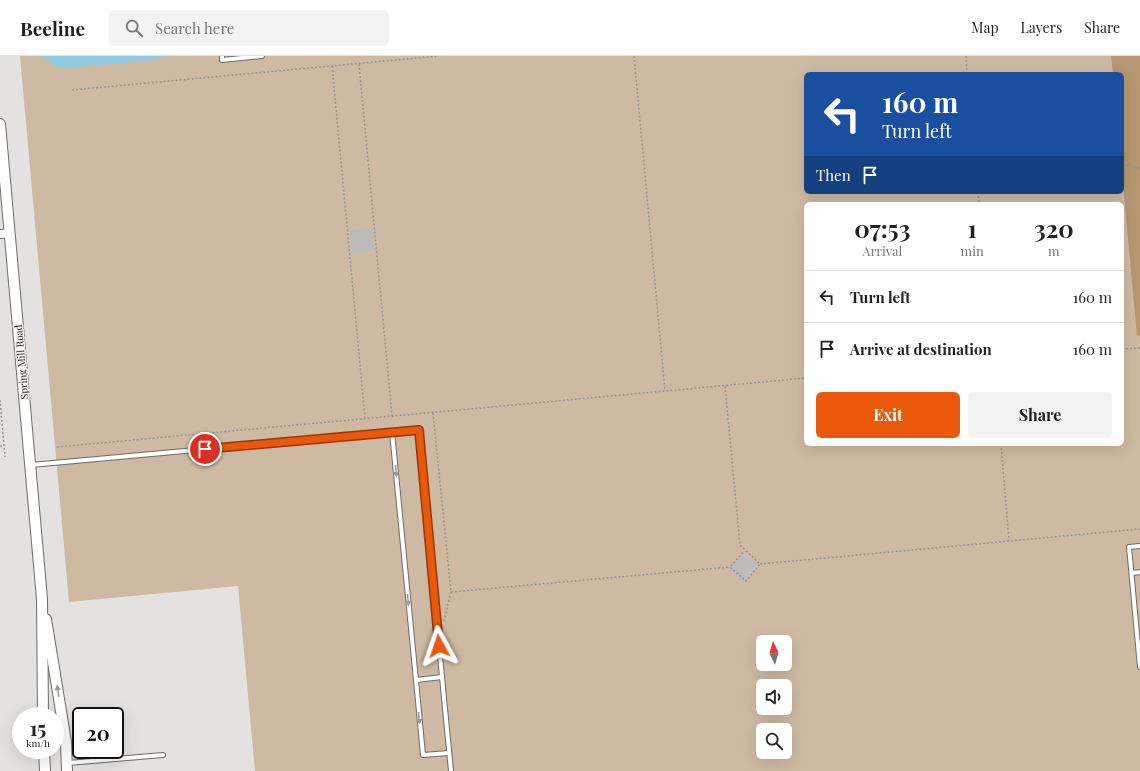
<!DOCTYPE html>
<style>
body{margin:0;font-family:"Playfair Display",serif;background:#f2f2f2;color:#222;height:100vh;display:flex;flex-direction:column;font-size:15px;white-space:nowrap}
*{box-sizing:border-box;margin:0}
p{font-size:13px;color:#767676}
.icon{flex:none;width:22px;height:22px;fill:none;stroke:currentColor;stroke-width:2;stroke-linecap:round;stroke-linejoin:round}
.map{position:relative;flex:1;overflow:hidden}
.details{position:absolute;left:804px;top:146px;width:320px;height:244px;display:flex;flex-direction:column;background:#fff;border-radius:6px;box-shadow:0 4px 16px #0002}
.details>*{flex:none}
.hud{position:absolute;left:804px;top:16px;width:320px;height:122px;border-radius:6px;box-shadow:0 4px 16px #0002;background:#1a4fa0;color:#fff;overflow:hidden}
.needle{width:26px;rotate:355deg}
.buttons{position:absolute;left:756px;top:579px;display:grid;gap:8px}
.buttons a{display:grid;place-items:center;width:36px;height:36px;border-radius:6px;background:#fff;box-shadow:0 4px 16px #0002;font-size:20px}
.speed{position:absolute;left:12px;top:651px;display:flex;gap:8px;font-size:20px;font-weight:700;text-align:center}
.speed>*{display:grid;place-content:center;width:52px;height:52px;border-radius:50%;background:#fff;box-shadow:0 4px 16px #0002;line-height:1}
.speed small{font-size:10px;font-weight:400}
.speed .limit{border:2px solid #111;border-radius:6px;background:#fff;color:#111}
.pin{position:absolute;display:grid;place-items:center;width:34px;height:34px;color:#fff;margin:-17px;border:2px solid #fff;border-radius:50%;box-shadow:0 1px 4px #0007}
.me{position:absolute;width:44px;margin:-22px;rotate:355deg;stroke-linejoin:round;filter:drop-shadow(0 0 3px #0008)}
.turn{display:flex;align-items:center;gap:14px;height:84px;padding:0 12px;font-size:18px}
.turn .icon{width:52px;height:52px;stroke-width:2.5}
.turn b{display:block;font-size:28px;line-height:34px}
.then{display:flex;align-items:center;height:38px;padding:0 12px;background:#0003;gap:8px;font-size:15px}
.eta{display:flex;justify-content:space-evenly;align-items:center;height:68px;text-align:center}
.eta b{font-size:24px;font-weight:700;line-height:28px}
.button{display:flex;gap:8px;margin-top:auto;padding:8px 12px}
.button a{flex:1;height:46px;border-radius:6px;background:#ea580c;color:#fff;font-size:16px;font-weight:700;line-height:46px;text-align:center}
.button a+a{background:#f2f2f2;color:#222}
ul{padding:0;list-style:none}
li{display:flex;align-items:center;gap:12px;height:52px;padding:0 12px;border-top:1px solid #e0e0e0}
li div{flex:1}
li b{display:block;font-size:15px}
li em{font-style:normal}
header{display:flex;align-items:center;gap:24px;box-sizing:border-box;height:56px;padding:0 20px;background:#fff;border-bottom:1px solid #e0e0e0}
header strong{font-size:19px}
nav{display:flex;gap:22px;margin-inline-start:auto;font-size:14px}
.search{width:280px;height:36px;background:#f2f2f2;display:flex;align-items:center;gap:10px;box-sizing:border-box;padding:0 14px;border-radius:6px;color:#767676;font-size:15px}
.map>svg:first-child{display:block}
.green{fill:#cebaa3;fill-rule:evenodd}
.forest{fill:#b79771}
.water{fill:#92cadf}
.building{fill:#bdbbb9}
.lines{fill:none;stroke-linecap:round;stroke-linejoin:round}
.service-casing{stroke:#6e6c69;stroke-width:6}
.minor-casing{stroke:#6e6c69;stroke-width:10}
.tertiary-casing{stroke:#6e6c69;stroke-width:12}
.path{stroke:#969493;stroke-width:1.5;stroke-dasharray:2 2;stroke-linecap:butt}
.service{stroke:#fff;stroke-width:4}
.minor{stroke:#fff;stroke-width:8}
.tertiary{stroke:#fff;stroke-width:10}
.oneway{fill:#9b9a9a}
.route-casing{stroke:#983908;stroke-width:10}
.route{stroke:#ea580c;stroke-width:7}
.labels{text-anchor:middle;stroke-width:3;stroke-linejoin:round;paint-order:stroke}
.street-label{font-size:10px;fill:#201f1e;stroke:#f2efed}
</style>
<header>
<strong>Beeline</strong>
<div class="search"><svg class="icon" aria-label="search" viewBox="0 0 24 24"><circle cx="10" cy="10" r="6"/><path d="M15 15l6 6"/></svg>Search here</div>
<nav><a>Map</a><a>Layers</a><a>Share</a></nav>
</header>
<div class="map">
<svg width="1140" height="715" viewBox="0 0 1140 715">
<rect width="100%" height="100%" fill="#e4e2e0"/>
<path class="green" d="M20 0H1140V715H255L238 530 69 546ZM806 18H1122V136H806ZM806 148H1122V388H806ZM763 586H785V608H763ZM763 630H785V652H763ZM763 674H785V696H763Z"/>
<polygon class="forest" points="1111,0 1140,0 1140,279 1137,280 1122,117 1122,18 1113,18"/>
<polygon class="water" points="42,0 166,0 155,4 67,12 54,10"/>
<g class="building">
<polygon points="373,172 375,195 352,197 350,174"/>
<polygon points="744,497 758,508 743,526 729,514"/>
</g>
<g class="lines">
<g class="service-casing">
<g id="service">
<polyline points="222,0 222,4 262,0"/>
<polyline points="31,409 64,406 392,376 419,374 442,621 416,624 392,376"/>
<polyline points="1140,490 1129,491 1140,611"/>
<polyline points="1132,517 1140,516"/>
<polyline points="442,621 451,715"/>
<polyline points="416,624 423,699 449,697"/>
<polyline points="68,707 163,699"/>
</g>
</g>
<g class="minor-casing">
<polyline id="minor" points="0,178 10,177"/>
</g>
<g class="tertiary-casing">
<g id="tertiary">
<polyline points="0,68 42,543 43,660"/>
<polyline points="46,563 66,686 67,715"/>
<polyline points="44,694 45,715"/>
</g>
</g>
<g class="path">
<polyline points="634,0 665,335"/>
<polyline points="966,0 967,18"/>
<polyline points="359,8 392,360"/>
<polyline points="332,10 365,362"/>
<polyline points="72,34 439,0"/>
<polyline points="1126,109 1140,112"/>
<polyline points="978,136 979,148"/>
<polyline points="1122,293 1140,292"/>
<polyline points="725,330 740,489 760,508 746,525 730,511 744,495"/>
<polyline points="0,344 5,401"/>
<polyline points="433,357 451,536 444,565"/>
<polyline points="1001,388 1009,485"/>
<polyline points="0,390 4,390"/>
<polyline points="57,391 806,322"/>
<polyline points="760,508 1140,473"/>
<polyline points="451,536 730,511"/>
</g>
<use href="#service" class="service"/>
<use href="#minor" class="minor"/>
<use href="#tertiary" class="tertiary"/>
</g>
<defs><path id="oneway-solid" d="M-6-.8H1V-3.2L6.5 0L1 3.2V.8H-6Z"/></defs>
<g class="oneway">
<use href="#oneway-solid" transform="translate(396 415) rotate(85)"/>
<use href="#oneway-solid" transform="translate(408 544) rotate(85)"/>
<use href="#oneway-solid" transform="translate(58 635) rotate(-99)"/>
<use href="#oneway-solid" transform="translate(419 662) rotate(85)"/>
</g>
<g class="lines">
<g class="route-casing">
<polyline id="route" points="205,393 419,374 439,590"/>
</g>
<use href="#route" class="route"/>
</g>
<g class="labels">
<g class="street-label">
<text transform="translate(21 306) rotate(-95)" y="4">Spring Mill Road</text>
</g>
</g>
</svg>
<div class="buttons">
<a><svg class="needle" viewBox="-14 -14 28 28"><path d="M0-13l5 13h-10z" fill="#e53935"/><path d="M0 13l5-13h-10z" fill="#767676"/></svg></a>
<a><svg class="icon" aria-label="sound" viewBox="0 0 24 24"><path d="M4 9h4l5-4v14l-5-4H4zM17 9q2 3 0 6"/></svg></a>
<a><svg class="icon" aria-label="search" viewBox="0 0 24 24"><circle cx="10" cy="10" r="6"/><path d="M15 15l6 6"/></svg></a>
</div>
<div class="speed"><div>15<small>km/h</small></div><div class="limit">20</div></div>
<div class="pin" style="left:205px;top:393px;background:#d93025"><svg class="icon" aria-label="arrive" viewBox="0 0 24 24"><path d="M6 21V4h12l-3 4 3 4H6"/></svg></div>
<svg class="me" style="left:439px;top:590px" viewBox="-20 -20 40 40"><path d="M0-17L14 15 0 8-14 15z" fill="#ea580c" stroke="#fff" stroke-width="4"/></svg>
<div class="hud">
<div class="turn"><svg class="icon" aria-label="left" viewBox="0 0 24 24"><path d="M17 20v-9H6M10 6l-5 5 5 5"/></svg><div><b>160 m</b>Turn left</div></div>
<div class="then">Then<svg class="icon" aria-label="arrive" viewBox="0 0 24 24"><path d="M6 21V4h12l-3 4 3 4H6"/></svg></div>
</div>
<section class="details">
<div class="eta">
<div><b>07:53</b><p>Arrival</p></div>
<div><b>1</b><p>min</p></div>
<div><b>320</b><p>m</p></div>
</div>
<ul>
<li><svg class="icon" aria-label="left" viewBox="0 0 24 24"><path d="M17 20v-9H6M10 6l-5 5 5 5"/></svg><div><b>Turn left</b></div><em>160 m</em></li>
<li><svg class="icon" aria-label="arrive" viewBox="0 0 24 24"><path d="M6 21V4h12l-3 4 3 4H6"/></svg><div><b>Arrive at destination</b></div><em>160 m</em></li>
</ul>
<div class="button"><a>Exit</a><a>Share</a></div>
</section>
</div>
